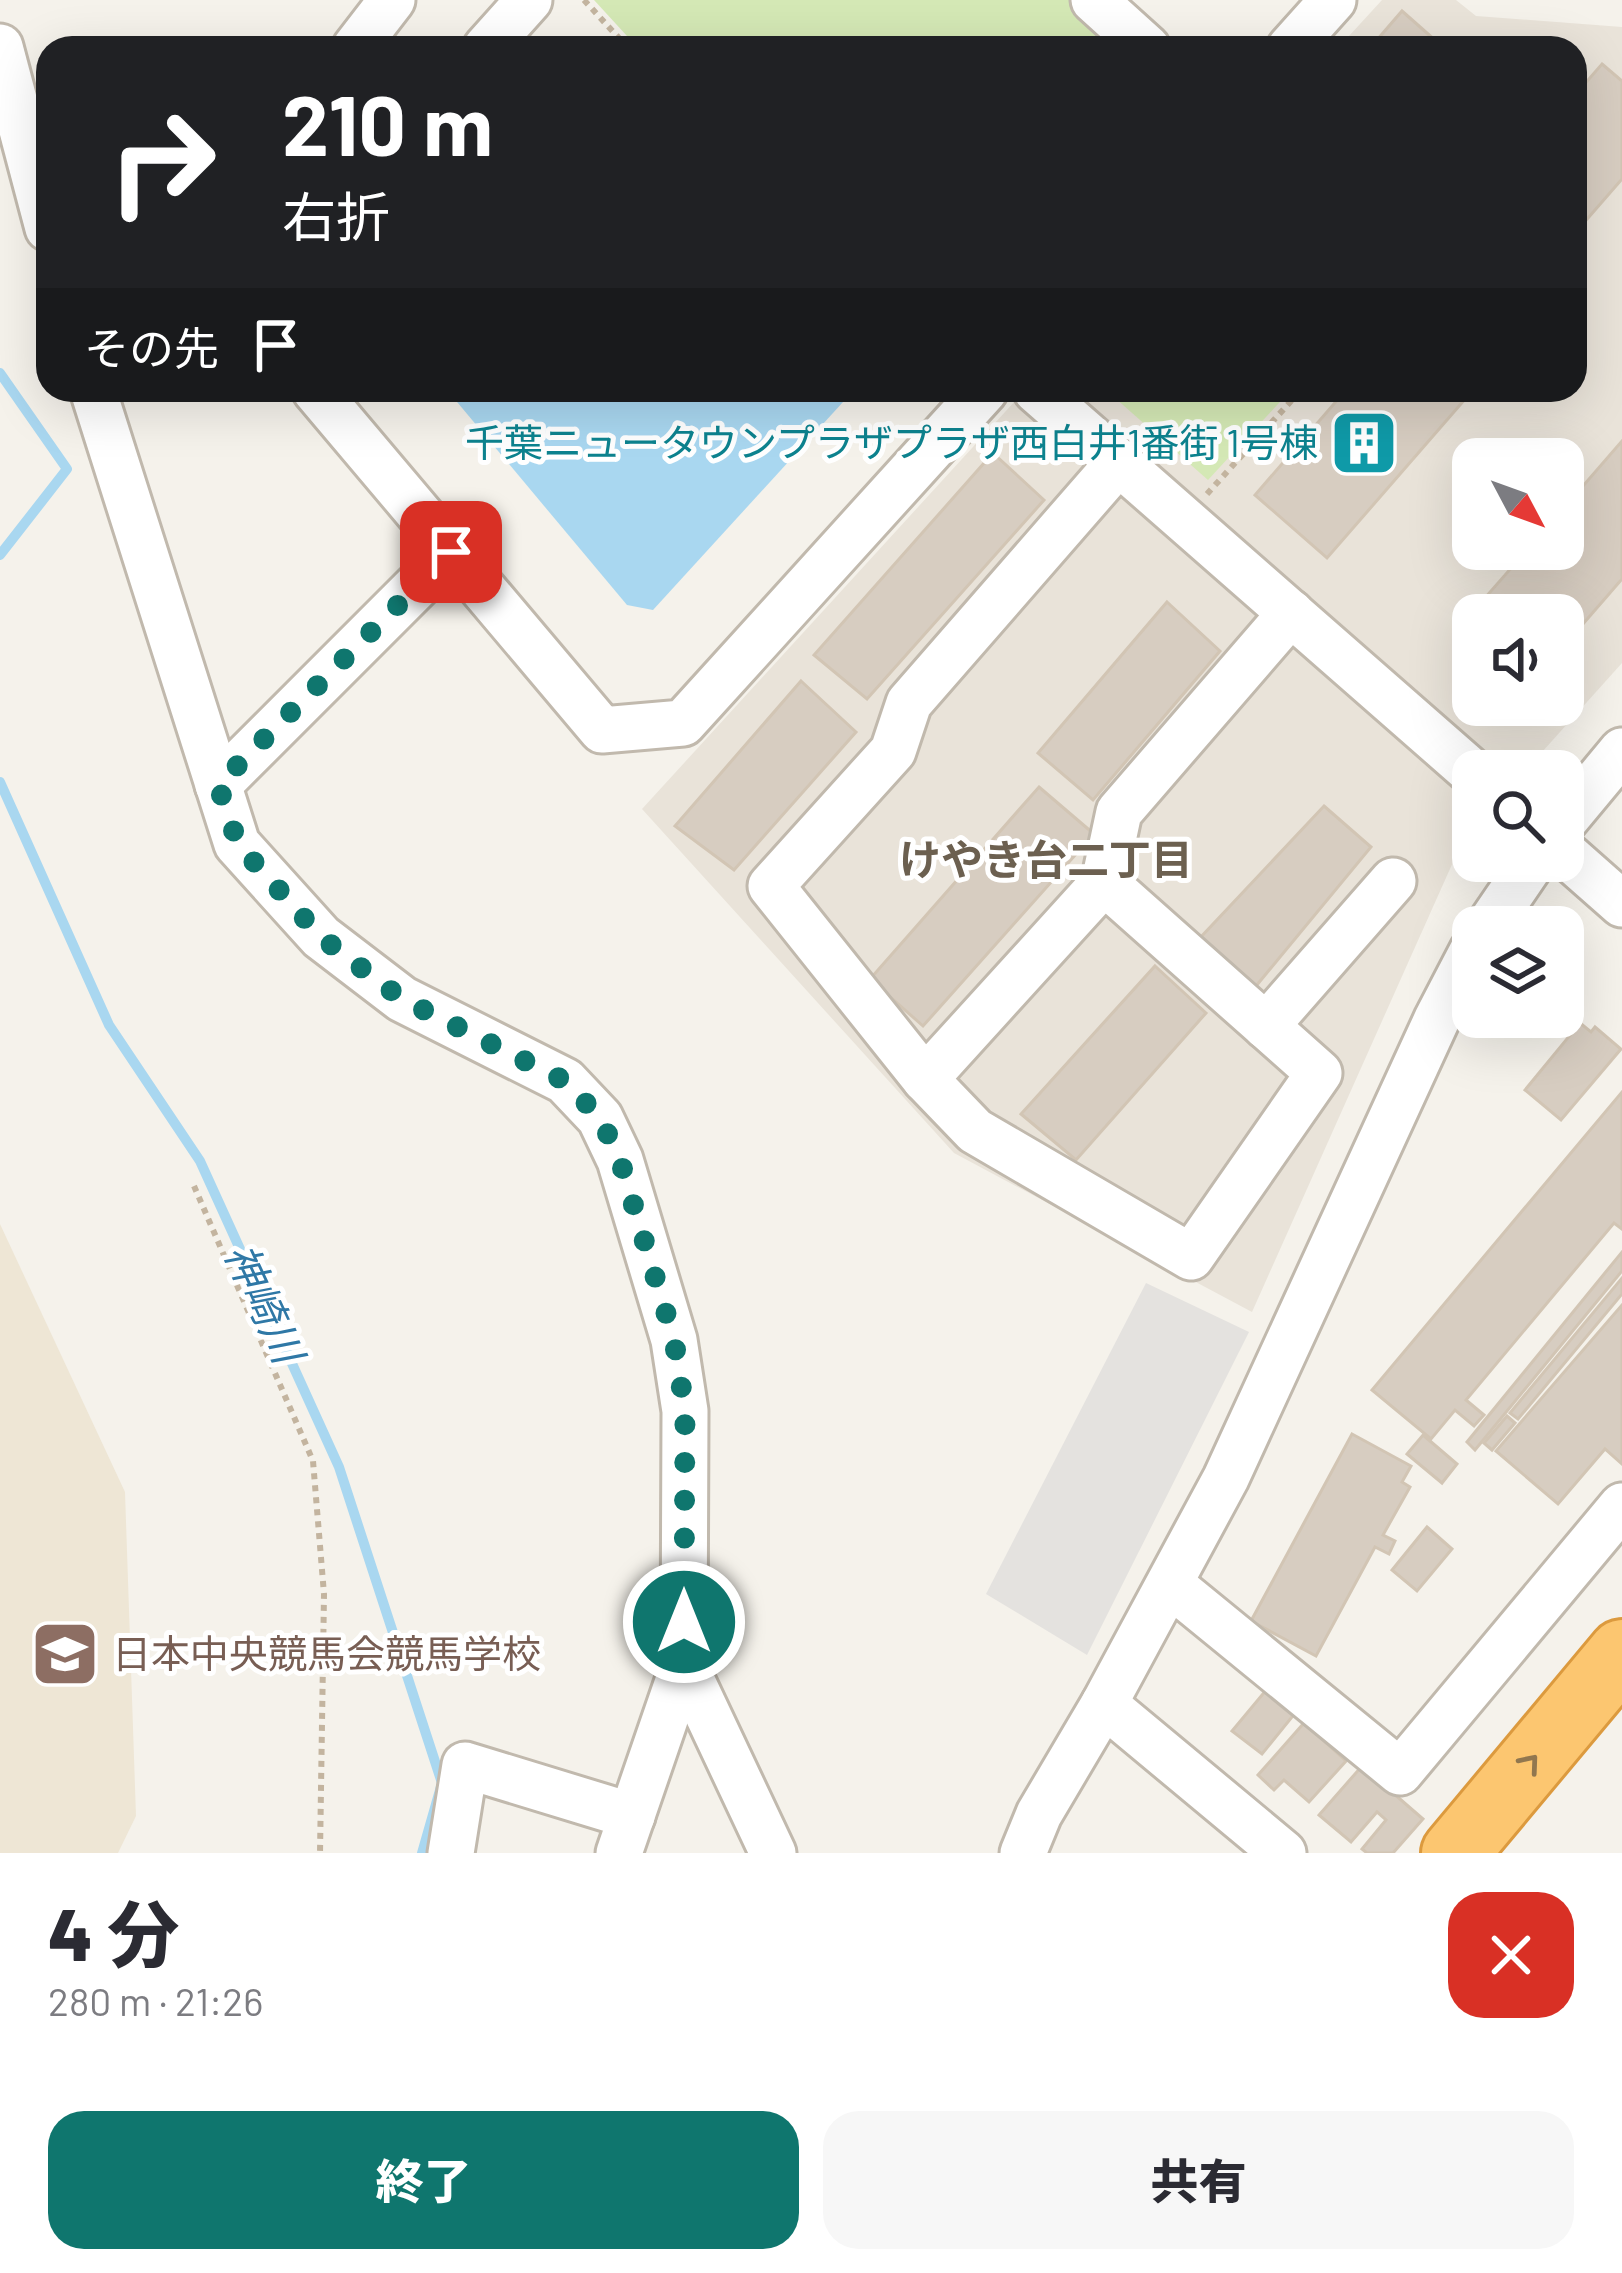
<!DOCTYPE html>
<html lang="ja">
<meta charset="utf-8">
<style>
body{margin:0;font-family:Barlow,"Noto Sans JP",sans-serif;background:#f7f7f7;color:#2b2b33;height:100vh;display:flex;flex-direction:column;font-size:45px;white-space:nowrap}
*{box-sizing:border-box;margin:0}
p{font-size:39px;color:#7c7c81}
.icon{flex:none;width:66px;height:66px;fill:none;stroke:currentColor;stroke-width:2;stroke-linecap:round;stroke-linejoin:round}
.map{position:relative;height:1853px;overflow:hidden}
.sheet{display:flex;flex-direction:column;background:#fff;flex:1}
.sheet>*{flex:none}
.top-card{position:absolute;left:36px;top:36px;width:1551px;height:366px;border-radius:36px;box-shadow:0 12px 48px #0002;background:#202124;color:#fff;overflow:hidden}
.needle{width:78px;rotate:131deg}
.fabs{position:absolute;left:1452px;top:438px;display:grid;gap:24px}
.fabs a{display:grid;place-items:center;width:132px;height:132px;border-radius:24px;background:#fff;box-shadow:0 12px 48px #0002;font-size:60px}
.pin{position:absolute;display:grid;place-items:center;width:102px;height:102px;color:#fff;margin:-51px;border-radius:24px;box-shadow:0 6px 18px #0006}
.me{position:absolute;width:132px;margin:-66px;rotate:0deg;stroke-linejoin:round;filter:drop-shadow(0 0 9px #0008)}
.turn{display:flex;align-items:center;gap:42px;height:252px;padding:0 48px;font-size:54px}
.turn .icon{width:156px;height:156px;stroke-width:2.5}
.turn b{display:block;font-size:84px;line-height:102px}
.then{display:flex;align-items:center;height:114px;padding:0 48px;background:#0003;gap:24px;font-size:45px}
.round{display:grid;place-items:center;flex:none;width:126px;height:126px;border-radius:36px;background:#f7f7f7}
.head{display:flex;align-items:center;justify-content:space-between;height:204px;padding:0 48px}
h1{font-size:72px;font-weight:800;line-height:90px}
.primary-button{display:flex;gap:24px;margin-top:auto;padding:24px 48px}
.primary-button a{flex:1;height:138px;border-radius:36px;background:#0f766e;color:#fff;font-size:48px;font-weight:800;line-height:138px;text-align:center}
.primary-button a+a{background:#f7f7f7;color:#2b2b33}
.map>svg:first-child{display:block}
.residential{fill:#e9e3d9;fill-rule:evenodd}
.education{fill:#eee6d5}
.green{fill:#d4e8b5}
.parking{fill:#e4e2df}
.water{fill:#a9d7f0}
.lines{fill:none;stroke-linecap:round;stroke-linejoin:round}
.stream{stroke:#a9d7f0;stroke-width:10}
.building{fill:#d7cdc1;stroke:#d2c5b4;stroke-width:3}
.minor-casing{stroke:#c1b9ad;stroke-width:51}
.highway-casing{stroke:#dc9a3e;stroke-width:72}
.path{stroke:#c3b49f;stroke-width:6;stroke-dasharray:6 6;stroke-linecap:butt}
.minor{stroke:#fff;stroke-width:45}
.highway{stroke:#fcc670;stroke-width:66}
.oneway{stroke:#91774f}
.route{stroke:#0f766e;stroke-width:21;stroke-dasharray:0 37.8}
.labels{text-anchor:middle;stroke-width:10;stroke-linejoin:round;paint-order:stroke}
.culture-label{font-size:39px;fill:#0d838f;stroke:#fff;text-anchor:end}
.education-label{font-size:39px;fill:#785e54;stroke:#fff;text-anchor:start}
.neighbourhood-label{font-size:42px;font-weight:bold;fill:#6c6050;stroke:#fff}
.water-label{font-size:42px;font-style:italic;fill:#2f78a6;stroke:#fff}
</style>
<div class="map">
<svg width="1622" height="1853" viewBox="0 0 1622 1853">
<rect width="100%" height="100%" fill="#f5f2eb"/>
<path class="residential" d="M1382 0H1456L1476 16 1622 27V663L1525 771H1473V829L1462 842 1252 1312 954 1153 642 809 1025 390H1575V48H1338ZM1473 459H1563V549H1473ZM1473 615H1563V705H1473Z"/>
<polygon class="education" points="0,1224 125,1492 136,1816 118,1853 0,1853"/>
<g class="green">
<polygon points="594,0 1073,0 1126,48 638,48"/>
<polygon points="1106,390 1291,390 1208,480"/>
</g>
<polygon class="parking" points="1146,1283 1249,1332 1087,1655 986,1594"/>
<polygon class="water" points="447,390 854,390 653,610 627,605"/>
<g class="lines">
<g class="stream">
<polyline points="0,373 67,469 0,555"/>
<polyline points="0,782 109,1025 200,1161 339,1467 442,1783 422,1853"/>
</g>
</g>
<g class="building">
<polygon points="1402,11 1444,48 1370,48"/>
<polygon points="1602,64 1622,81 1622,179 1575,233 1575,95"/>
<polygon points="1346,390 1473,390 1327,558 1255,495"/>
<polygon points="1622,441 1622,579 1563,647 1563,615 1484,615 1476,608 1528,549 1563,549 1563,509"/>
<polygon points="993,453 1044,500 867,699 814,655"/>
<polygon points="1167,602 1220,651 1093,800 1038,753"/>
<polygon points="801,681 856,732 734,870 675,826"/>
<polygon points="1039,787 1094,834 923,1026 870,979"/>
<polygon points="1324,806 1371,847 1256,986 1200,938"/>
<polygon points="1155,966 1206,1013 1076,1160 1021,1114"/>
<polygon points="1580,1023 1591,1032 1595,1027 1621,1049 1561,1120 1525,1090"/>
<polygon points="1622,1092 1622,1229 1614,1223 1466,1400 1484,1415 1474,1426 1455,1410 1431,1439 1372,1390"/>
<polygon points="1622,1252 1622,1271 1475,1450 1467,1442"/>
<polygon points="1622,1278 1622,1294 1518,1419 1510,1413"/>
<polygon points="1622,1305 1622,1464 1605,1449 1558,1504 1496,1451"/>
<polygon points="1507,1416 1515,1423 1492,1450 1484,1443"/>
<polygon points="1352,1434 1411,1466 1402,1482 1410,1487 1383,1535 1395,1541 1389,1554 1375,1547 1316,1656 1251,1621"/>
<polygon points="1423,1435 1457,1464 1442,1483 1407,1454"/>
<polygon points="1427,1527 1452,1549 1417,1591 1392,1570"/>
<polygon points="1267,1689 1296,1712 1262,1754 1232,1731"/>
<polygon points="1304,1723 1346,1761 1309,1802 1284,1780 1274,1790 1258,1775"/>
<polygon points="1362,1766 1423,1819 1393,1853 1367,1853 1362,1849 1386,1820 1377,1812 1351,1842 1319,1815"/>
</g>
<g class="lines">
<g class="minor-casing">
<g id="minor">
<polyline points="1094,0 1147,48"/>
<polyline points="0,47 48,228"/>
<polyline points="355,48 392,0"/>
<polyline points="486,48 529,0"/>
<polyline points="1290,48 1333,0"/>
<polyline points="93,390 237,844 321,937 402,999 565,1081 600,1118 620,1160 674,1340 685,1411 684,1664 773,1853"/>
<polyline points="315,390 602,730 683,723 985,390"/>
<polyline points="1036,390 1473,773"/>
<polyline points="218,785 451,552"/>
<polyline points="1563,822 1622,751"/>
<polyline points="1563,852 1622,904"/>
<polyline points="1104,882 1319,1073 1191,1257 975,1131 925,1079 771,886 893,751 909,703 1119,462"/>
<polyline points="1488,927 1533,861"/>
<polyline points="1266,1026 1393,881"/>
<polyline points="925,1079 1104,882 1119,812 1291,613"/>
<polyline points="1170,1584 1400,1772 1622,1506"/>
<polyline points="1104,1704 1226,1478 1437,1019 1473,950"/>
<polyline points="451,1853 465,1765 632,1816"/>
<polyline points="619,1853 684,1664"/>
<polyline points="1023,1853 1039,1814 1104,1704 1283,1853"/>
</g>
</g>
<g class="highway-casing">
<polyline id="highway" points="1455,1853 1622,1653"/>
</g>
<g class="path">
<polyline points="584,0 628,48"/>
<polyline points="1207,494 1301,390"/>
<polyline points="194,1186 313,1461 324,1594 320,1853"/>
</g>
<use href="#minor" class="minor"/>
<use href="#highway" class="highway"/>
</g>
<defs><path id="oneway-chevron" d="M-2-3.5L2.5 0L-2 3.5" fill="none" stroke-width="1.6" stroke-linecap="round" stroke-linejoin="round" transform="scale(3)"/></defs>
<use class="oneway" href="#oneway-chevron" transform="translate(1530 1763) rotate(-50)"/>
<g class="lines">
<polyline class="route" points="451,552 218,785 238,844 321,937 402,999 565,1081 600,1118 620,1160 674,1340 685,1411 684,1622"/>
</g>
<defs>
<g id="building-square" transform="scale(3.45)"><rect x="-9" y="-9" width="18" height="18" rx="4" fill="#0f9aa8" stroke="#fff"/><path d="M-4-6H4V6H1V3H-1V6H-4ZM-2.5-4.3h1.7v1.8h-1.7ZM.8-4.3h1.7v1.8H.8ZM-2.5-1h1.7V.8h-1.7ZM.8-1h1.7V.8H.8Z" fill="#fff"/></g>
<g id="university-square" transform="scale(3.45)"><rect x="-9" y="-9" width="18" height="18" rx="4" fill="#8d6e63" stroke="#fff"/><path d="M0-5L7-2L0 1L-7-2ZM-4 1L0 2.5L4 1V4Q0 6-4 4Z" fill="#fff"/></g>
</defs>
<g fill-rule="evenodd">
<use href="#building-square" x="1364" y="443"/>
<use href="#university-square" x="65" y="1654"/>
</g>
<g class="labels">
<g class="culture-label">
<text x="1318" y="457">千葉ニュータウンプラザプラザ西白井1番街 1号棟</text>
</g>
<g class="education-label">
<text x="112" y="1668">日本中央競馬会競馬学校</text>
</g>
<g class="neighbourhood-label">
<text x="1046" y="875">けやき台二丁目</text>
</g>
<g class="water-label">
<text transform="translate(264 1303) rotate(65)" y="15">神崎川</text>
</g>
</g>
</svg>
<div class="fabs">
<a><svg class="needle" viewBox="-14 -14 28 28"><path d="M0-13l5 13h-10z" fill="#e53935"/><path d="M0 13l5-13h-10z" fill="#7c7c81"/></svg></a>
<a><svg class="icon" aria-label="sound" viewBox="0 0 24 24"><path d="M4 9h4l5-4v14l-5-4H4zM17 9q2 3 0 6"/></svg></a>
<a><svg class="icon" aria-label="search" viewBox="0 0 24 24"><circle cx="10" cy="10" r="6"/><path d="M15 15l6 6"/></svg></a>
<a><svg class="icon" aria-label="layers" viewBox="0 0 24 24"><path d="M12 4l9 5-9 5-9-5zM3 14l9 5 9-5"/></svg></a>
</div>
<div class="pin" style="left:451px;top:552px;background:#d93025"><svg class="icon" aria-label="arrive" viewBox="0 0 24 24"><path d="M6 21V4h12l-3 4 3 4H6"/></svg></div>
<svg class="me" style="left:684px;top:1622px" viewBox="-20 -20 40 40"><circle r="17" fill="#0f766e" stroke="#fff" stroke-width="3"/><path d="M0-11L8 9 0 5-8 9z" fill="#fff"/></svg>
<div class="top-card">
<div class="turn"><svg class="icon" aria-label="right" viewBox="0 0 24 24"><path d="M7 20v-9h11M14 6l5 5-5 5"/></svg><div><b>210 m</b>右折</div></div>
<div class="then">その先<svg class="icon" aria-label="arrive" viewBox="0 0 24 24"><path d="M6 21V4h12l-3 4 3 4H6"/></svg></div>
</div>
</div>
<section class="sheet">
<div class="head"><div><h1>4 分</h1><p>280 m · 21:26</p></div><a class="round" style="background:#d93025;color:#fff"><svg class="icon" aria-label="close" viewBox="0 0 24 24"><path d="M6 6l12 12M18 6L6 18"/></svg></a></div>
<div class="primary-button"><a>終了</a><a>共有</a></div>
</section>
